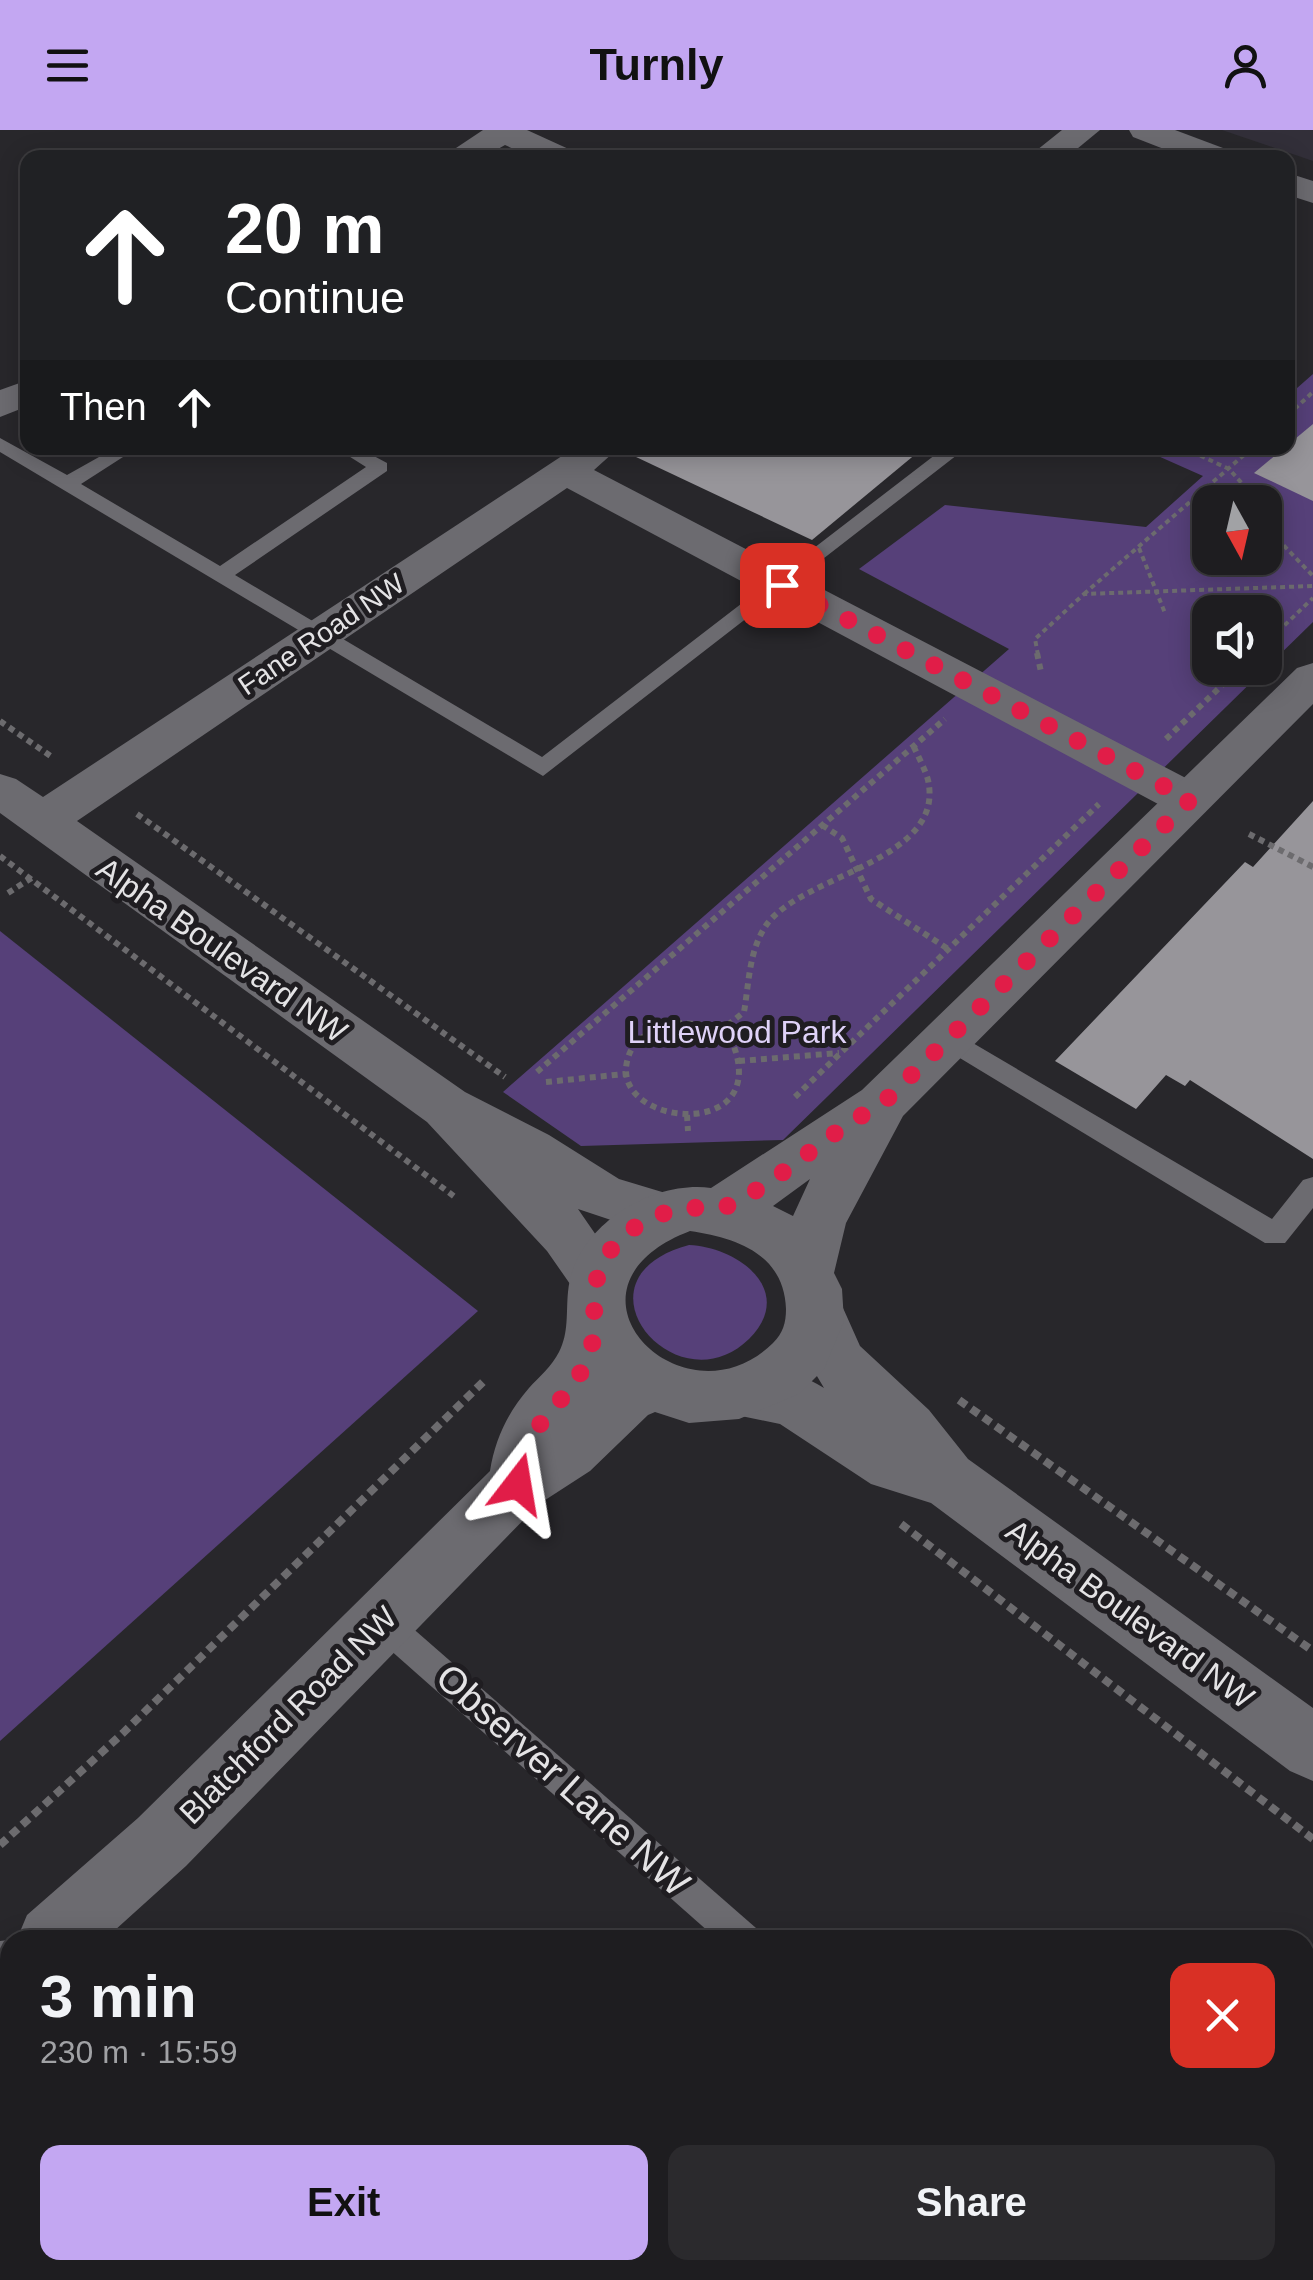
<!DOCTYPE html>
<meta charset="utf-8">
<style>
body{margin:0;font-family:Helvetica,sans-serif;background:#2b2a2d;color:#f1f3f6;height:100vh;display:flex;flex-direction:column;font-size:38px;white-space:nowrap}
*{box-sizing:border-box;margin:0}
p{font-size:32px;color:#a1a2a5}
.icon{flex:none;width:55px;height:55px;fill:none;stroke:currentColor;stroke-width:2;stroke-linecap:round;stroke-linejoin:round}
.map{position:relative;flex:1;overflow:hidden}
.drawer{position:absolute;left:0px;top:1800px;width:1315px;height:350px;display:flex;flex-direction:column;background:#1e1d20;border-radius:30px 30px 0 0;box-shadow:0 5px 25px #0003,0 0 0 2px #3c3b3e}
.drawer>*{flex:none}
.top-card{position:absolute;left:20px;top:20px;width:1275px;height:305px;border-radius:20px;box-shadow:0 5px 25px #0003,0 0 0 2px #3c3b3e;background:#202124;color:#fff;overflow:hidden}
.needle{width:65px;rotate:172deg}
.tools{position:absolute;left:1192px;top:355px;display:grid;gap:20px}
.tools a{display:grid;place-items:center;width:90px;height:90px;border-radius:20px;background:#1e1d20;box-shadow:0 5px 25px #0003,0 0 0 2px #3c3b3e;font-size:50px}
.pin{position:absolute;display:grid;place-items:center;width:85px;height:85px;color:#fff;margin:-42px;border-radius:20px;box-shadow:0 5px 15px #0006}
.me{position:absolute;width:110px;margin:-55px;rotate:14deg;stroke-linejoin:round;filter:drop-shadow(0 0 8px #0008)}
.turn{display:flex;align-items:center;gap:35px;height:210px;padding:0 40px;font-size:45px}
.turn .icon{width:130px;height:130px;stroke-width:2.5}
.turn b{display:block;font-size:70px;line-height:85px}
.then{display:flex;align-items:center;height:95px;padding:0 40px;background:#0003;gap:20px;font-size:38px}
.round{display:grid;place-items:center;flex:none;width:105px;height:105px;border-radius:20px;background:#2b2a2d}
.summary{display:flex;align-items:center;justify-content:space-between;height:170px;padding:0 40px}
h1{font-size:60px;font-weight:600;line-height:75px}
.cta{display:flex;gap:20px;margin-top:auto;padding:20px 40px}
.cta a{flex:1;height:115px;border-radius:20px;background:#c3a7f2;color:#111;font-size:40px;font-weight:600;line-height:115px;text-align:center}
.cta a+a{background:#2b2a2d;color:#f1f3f6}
header{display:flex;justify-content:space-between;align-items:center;height:130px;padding:0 40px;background:#c3a7f2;color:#111;font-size:45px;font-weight:600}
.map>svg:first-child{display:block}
.built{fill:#322f39}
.green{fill:#564079;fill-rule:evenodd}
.building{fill:#97959a}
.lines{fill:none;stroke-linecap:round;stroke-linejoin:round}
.path-far2{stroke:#6c6b6e;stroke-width:4;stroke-dasharray:5 4;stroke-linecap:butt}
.path-far1{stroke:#6c6b6e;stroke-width:6;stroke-dasharray:6 5;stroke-linecap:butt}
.path{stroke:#6c6b6e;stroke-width:8;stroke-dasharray:9 6;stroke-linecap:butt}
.lane{fill:#6c6b70;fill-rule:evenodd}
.street{fill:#6c6b70;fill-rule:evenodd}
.secondary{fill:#6c6b70;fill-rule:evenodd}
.route{stroke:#e11d48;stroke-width:18;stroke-dasharray:0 32.4}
.labels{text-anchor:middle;stroke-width:10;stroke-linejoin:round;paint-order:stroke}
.far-street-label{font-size:28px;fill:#e4e3e5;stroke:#1f1d21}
.street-label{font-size:32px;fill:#e4e3e5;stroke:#1f1d21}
.park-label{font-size:32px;fill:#dfd2f8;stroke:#1f1d21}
.near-street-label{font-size:38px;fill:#e4e3e5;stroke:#1f1d21}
</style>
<header><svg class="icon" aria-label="menu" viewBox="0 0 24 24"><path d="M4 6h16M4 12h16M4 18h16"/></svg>Turnly<svg class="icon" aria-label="person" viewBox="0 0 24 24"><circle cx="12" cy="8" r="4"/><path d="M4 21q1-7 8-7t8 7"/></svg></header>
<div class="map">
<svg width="1313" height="2150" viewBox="0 0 1313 2150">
<rect width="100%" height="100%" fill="#28272b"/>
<polygon class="built" points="1222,0 1313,0 1313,31"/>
<g class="green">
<path d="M1313 244V492L783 1010 581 1016 503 962 1009 519 859 439 945 375 1146 397 1203 346 1140 318H1288V266ZM1210 372H1265V428H1210ZM1210 482H1265V538H1210Z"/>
<polygon points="0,801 478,1181 0,1611"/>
<path d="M689 1115C738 1117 797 1161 749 1209 676 1280 565 1148 689 1115Z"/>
<polygon points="0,2053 10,2065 10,2140 74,2140 82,2150 0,2150"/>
</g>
<g class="building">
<polygon points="1313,294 1313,371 1254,343"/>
<polygon points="617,318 923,318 812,410"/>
<polygon points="1313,671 1313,1029 1190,950 1185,956 1166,945 1136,979 1055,931 1245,732 1253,737"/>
</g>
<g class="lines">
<g class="path-far2">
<polyline points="1288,285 1313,262"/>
<polyline points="1184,318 1229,339 1247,359 1244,372"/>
<polyline points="1193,371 1244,372"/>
<polyline points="1265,396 1313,446"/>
<polyline points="1139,418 1165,483"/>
<polyline points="1084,464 1252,318"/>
<polyline points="1265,514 1313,468"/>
<polyline points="1038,525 1035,509 1084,464 1313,456"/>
</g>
<g class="path-far1">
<polyline points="1037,523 1041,542"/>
<polyline points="0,591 52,627"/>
<polyline points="1166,609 1240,538"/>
<polyline points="137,684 505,947"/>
<polyline points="822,695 842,708 871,769 948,819"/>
<polyline points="1249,704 1313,737"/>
<polyline points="0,726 455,1067"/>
<polyline points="8,763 33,747"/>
<path d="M676 893 699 894 733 914C772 1014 606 996 628 928 634 906 656 899 676 893Z"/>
<path d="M719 902 744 882C749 853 749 819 767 794 804 744 946 731 928 650 925 639 918 626 913 615"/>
<polyline points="739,931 839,923"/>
<polyline points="537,942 945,589"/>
<polyline points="546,952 625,944"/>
<polyline points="795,967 1099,674"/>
<polyline points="687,985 688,1001"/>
</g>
<g class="path">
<polyline points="959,1270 1313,1521"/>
<polyline points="901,1394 1313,1709"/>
<polyline points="0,1715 123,1603 485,1250"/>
<polyline points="333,2140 342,2150"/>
</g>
<g class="lane">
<polygon points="0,308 67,345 115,318 137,318 81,354 220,436 366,337 336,318 359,318 387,333 387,341 235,445 542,627 944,318 966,318 543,646 0,322"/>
<polygon points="949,899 1272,1089 1303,1050 1313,1047 1313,1078 1285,1113 1265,1113 940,916 936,909 940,902"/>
<polygon points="382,1477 393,1481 756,1798 762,1810 718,1810 371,1503 366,1492 371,1481"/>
<polygon points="1313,1875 1313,1921 1305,1924 1305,1878"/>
<polygon points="1097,2140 1183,2140 1179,2150 1101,2150"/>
</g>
<g class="street">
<polygon points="483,0 527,0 573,21 577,28 533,28 505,15 482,28 441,28"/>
<polygon points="1062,0 1100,0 1066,28 1027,28"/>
<polygon points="28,250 28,276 0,287 0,260"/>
<polygon points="574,318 611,318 614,322 594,340 1205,658 1212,670 1205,682 1189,686 1173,682 567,358 77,691 465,962 549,1005 619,1049 682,1068 690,1084 682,1100 662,1107 578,1079 625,1147 617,1164 597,1171 577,1164 547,1121 427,992 0,683 0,644 16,649 43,667"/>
<path d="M815 1152 835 1160 860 1216 929 1280 968 1329 1313 1578V1651L1290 1641 931 1373 871 1354 780 1294 717 1281 709 1263 717 1245C751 1232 794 1239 824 1258L801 1219 786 1177 795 1160Z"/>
</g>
<g class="secondary">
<polygon points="1129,0 1175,0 1231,21 1235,28 1187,28 1133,7"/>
<polygon points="1288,43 1313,51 1313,73 1288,65"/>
<path d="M1313 533V574L903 986 846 1093 834 1143 842 1159 844 1191 824 1239 799 1264 739 1289 689 1293 655 1282 648 1285 590 1341 539 1374 186 1736 104 1810H10V1881L0 1886V1811L17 1809 27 1785 138 1688 490 1341C495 1309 508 1282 529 1258 539 1247 552 1236 559 1222 569 1203 566 1182 568 1162 574 1097 651 1050 711 1058L862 960 1297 538ZM810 1049 793 1086 773 1076ZM690 1101C737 1108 784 1124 786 1179 786 1193 783 1203 773 1213 683 1301 542 1158 690 1101Z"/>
</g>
</g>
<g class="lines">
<path class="route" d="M518 1354C526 1290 555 1287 584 1237 604 1202 584 1161 606 1127 624 1098 657 1081 690 1078 702 1077 716 1081 727 1076 784 1050 826 1002 881 975L1190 670 782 455"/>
</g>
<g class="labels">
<g class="far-street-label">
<text transform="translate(321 504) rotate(-34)" y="10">Fane Road NW</text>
</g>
<g class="street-label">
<text transform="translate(222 820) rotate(35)" y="11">Alpha Boulevard NW</text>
<text transform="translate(1130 1484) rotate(36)" y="11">Alpha Boulevard NW</text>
<text transform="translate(288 1585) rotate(-45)" y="11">Blatchford Road NW</text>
</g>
<g class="park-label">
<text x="737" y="913">Littlewood Park</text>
</g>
<g class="near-street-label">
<text transform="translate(563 1650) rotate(42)" y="13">Observer Lane NW</text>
</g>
</g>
</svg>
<div class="tools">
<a><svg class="needle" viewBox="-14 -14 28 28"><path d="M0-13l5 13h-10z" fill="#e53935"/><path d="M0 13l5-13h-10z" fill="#a1a2a5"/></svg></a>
<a><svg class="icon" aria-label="sound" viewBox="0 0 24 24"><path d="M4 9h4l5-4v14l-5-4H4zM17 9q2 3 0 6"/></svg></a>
</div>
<div class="pin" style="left:782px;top:455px;background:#d93025"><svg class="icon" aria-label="arrive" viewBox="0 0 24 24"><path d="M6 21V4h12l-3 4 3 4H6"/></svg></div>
<svg class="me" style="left:518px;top:1354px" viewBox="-20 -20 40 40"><path d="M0-17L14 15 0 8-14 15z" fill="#e11d48" stroke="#fff" stroke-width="4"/></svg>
<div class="top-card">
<div class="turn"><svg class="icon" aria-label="ahead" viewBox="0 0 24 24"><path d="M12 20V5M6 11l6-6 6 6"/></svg><div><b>20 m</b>Continue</div></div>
<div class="then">Then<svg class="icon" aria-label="ahead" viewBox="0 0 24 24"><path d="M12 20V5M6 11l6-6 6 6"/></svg></div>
</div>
<section class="drawer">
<div class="summary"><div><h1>3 min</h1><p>230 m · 15:59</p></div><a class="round" style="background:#d93025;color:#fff"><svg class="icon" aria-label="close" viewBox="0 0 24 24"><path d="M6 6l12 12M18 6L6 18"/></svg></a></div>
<div class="cta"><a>Exit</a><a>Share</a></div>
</section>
</div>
